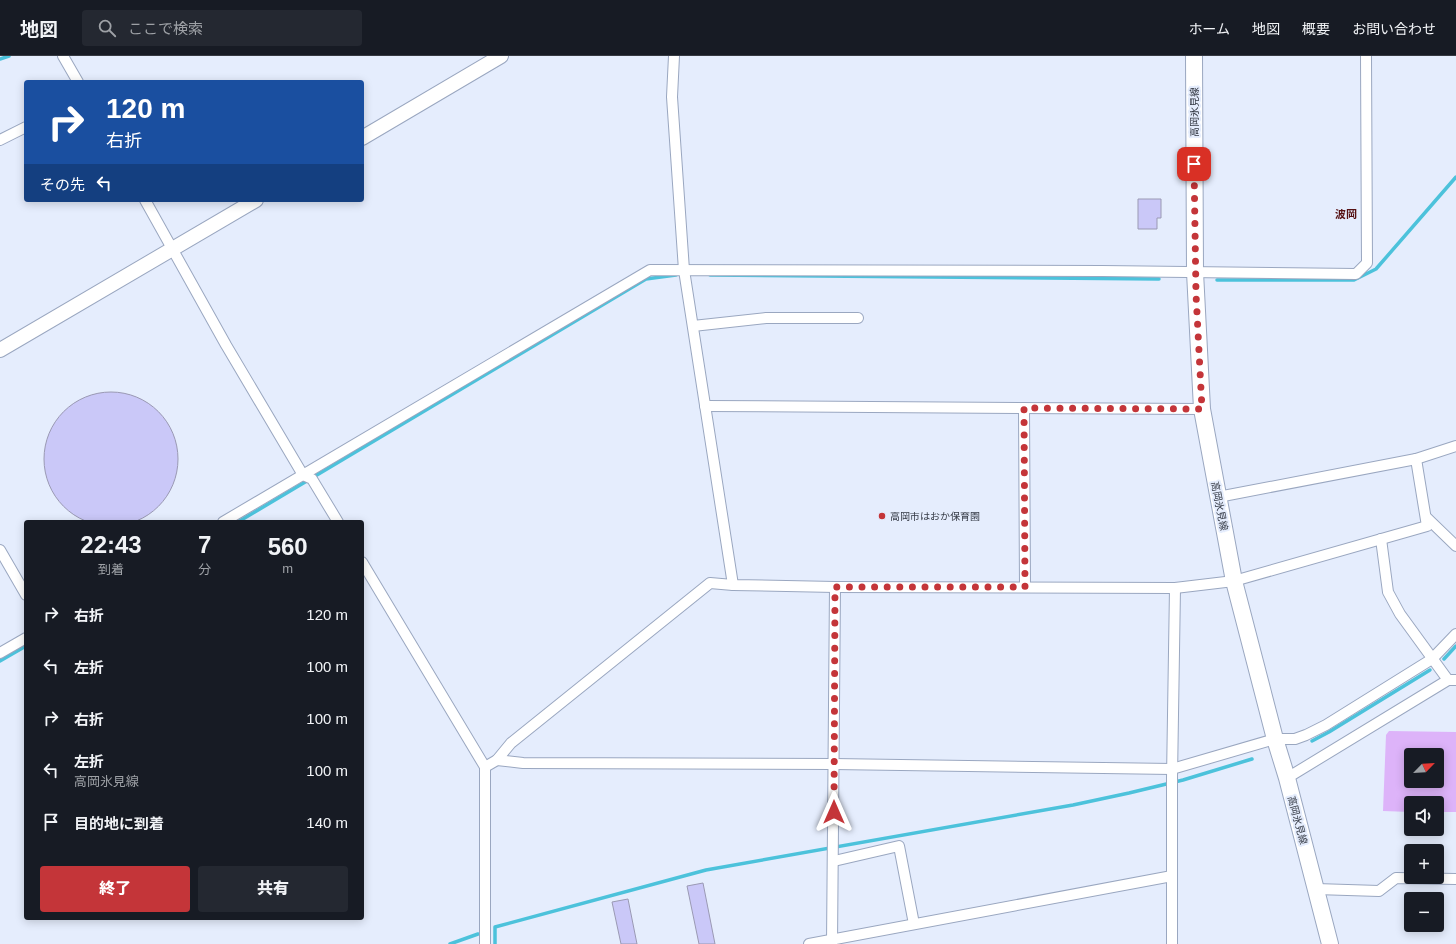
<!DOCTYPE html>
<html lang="ja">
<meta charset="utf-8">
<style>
body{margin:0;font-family:Arial,"Noto Sans JP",sans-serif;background:#242831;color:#f1f3f6;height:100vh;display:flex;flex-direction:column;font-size:15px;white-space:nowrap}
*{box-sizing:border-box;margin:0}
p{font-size:13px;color:#9ea1a6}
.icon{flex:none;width:22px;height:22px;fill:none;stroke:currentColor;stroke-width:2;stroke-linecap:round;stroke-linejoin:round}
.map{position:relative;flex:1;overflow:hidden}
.sheet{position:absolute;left:24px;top:464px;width:340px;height:400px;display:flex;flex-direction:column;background:#171b24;border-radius:4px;box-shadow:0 2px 10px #0003}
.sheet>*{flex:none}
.banner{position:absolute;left:24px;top:24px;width:340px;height:122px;border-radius:4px;box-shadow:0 2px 10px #0003;background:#1a4fa0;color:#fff;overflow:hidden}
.needle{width:26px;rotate:65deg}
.fabs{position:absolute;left:1404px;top:692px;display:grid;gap:8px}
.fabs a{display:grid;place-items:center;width:40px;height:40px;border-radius:4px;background:#171b24;box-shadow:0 2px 10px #0003;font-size:20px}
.pin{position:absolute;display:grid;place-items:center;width:34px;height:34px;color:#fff;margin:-17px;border-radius:8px;box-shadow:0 2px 6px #0006}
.me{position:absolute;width:44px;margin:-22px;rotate:0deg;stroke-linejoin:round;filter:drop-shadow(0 0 3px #0008)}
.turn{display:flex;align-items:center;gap:14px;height:84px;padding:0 16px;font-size:18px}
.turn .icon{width:52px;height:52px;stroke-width:2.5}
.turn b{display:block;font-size:28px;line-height:34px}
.then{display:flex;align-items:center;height:38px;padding:0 16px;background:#0003;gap:8px;font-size:15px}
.eta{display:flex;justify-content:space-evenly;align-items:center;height:68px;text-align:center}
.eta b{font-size:24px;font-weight:800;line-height:28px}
.cta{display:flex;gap:8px;margin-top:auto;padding:8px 16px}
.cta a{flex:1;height:46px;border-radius:4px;background:#c43539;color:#fff;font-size:16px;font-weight:800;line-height:46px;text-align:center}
.cta a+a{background:#242831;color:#f1f3f6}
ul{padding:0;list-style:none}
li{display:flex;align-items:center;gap:12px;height:52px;padding:0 16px}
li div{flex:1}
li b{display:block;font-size:15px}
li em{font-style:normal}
header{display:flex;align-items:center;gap:24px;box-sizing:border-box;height:56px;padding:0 20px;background:#171b24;border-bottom:1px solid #363941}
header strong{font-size:19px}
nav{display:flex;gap:22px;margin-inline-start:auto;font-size:14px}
.search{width:280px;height:36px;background:#242831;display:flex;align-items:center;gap:10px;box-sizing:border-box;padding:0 14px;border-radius:4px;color:#9ea1a6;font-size:15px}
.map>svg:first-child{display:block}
.green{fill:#ddb3f9;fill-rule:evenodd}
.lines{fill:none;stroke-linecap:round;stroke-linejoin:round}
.stream{stroke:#4cc2db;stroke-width:3.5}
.building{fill:#cac8f8;stroke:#9a99b3}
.street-casing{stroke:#9aa7c0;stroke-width:12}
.secondary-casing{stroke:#9aa7c0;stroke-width:16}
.primary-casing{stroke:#9aa7c0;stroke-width:18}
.street{stroke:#fff;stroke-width:10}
.secondary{stroke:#fff;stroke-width:14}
.primary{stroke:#fff;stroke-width:16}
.route{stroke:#c43539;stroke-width:7;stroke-dasharray:0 12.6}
.poi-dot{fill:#c43539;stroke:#e5edfd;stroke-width:1.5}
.labels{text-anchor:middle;stroke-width:4;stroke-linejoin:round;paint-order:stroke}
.street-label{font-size:10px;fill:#353a45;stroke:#e5edfd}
.poi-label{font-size:10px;fill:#353a45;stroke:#e5edfd;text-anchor:start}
.neighbourhood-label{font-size:11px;font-weight:bold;fill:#561113;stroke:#e5edfd}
</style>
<header>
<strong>地図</strong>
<div class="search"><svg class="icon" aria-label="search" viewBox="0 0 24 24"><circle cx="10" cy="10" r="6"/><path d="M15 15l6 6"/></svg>ここで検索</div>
<nav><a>ホーム</a><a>地図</a><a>概要</a><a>お問い合わせ</a></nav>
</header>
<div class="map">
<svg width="1456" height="888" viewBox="0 0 1456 888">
<rect width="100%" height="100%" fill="#e5edfd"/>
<path class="green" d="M1389 675 1456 676V756H1437V747H1411V756L1383 755 1386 679ZM1411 699H1437V725H1411Z"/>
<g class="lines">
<g class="stream">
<polyline points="0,3 9,0"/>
<polyline points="710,219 1159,223"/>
<polyline points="1217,224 1354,224 1376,213 1456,121"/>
<polyline points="238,466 646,223 676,219"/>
<polyline points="1444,603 1456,590"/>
<polyline points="0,605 26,590"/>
<polyline points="1312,685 1329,676 1430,614"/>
<polyline points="450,888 478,878"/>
<polyline points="495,888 495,871 706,814 1073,749 1129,737 1183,724 1252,703"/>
</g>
</g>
<g class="building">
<polygon points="1138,143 1161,143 1161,162 1157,162 1157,173 1138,173"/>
<circle cx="111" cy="403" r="67"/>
<polygon points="703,827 715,888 699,888 687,830"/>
<polygon points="628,843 637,888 621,888 612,846"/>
</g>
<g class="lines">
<g class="street-casing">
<g id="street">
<polyline points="63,0 78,26"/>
<polyline points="674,0 672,41 684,214 733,529"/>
<polyline points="0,84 26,71"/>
<polyline points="145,144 226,289 303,419 312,423 338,466"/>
<polyline points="693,270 766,262 858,262"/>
<polyline points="705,350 1202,353"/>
<polyline points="1024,352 1025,531"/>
<polyline points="1218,441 1416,403 1456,390"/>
<polyline points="1426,461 1456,490"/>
<polyline points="223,466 650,214 1102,215 1356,218 1367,207 1366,0"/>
<polyline points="1381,483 1388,536 1400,558 1448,624"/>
<polyline points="0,494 26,539"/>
<polyline points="362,506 485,711 485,888"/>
<polyline points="0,597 26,582"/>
<polyline points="497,704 523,707 834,708 1172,713 1275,683 1295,683 1306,679 1326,669 1432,603 1456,578"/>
<polyline points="485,711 497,704 511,687 710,527 733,529 835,531 1175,532 1234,525 1427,470 1416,403"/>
<polyline points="1287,722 1448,624 1456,624"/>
<polyline points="834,805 899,790 914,868"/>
<polyline points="1316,833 1379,835 1396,822 1456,823"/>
<polyline points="809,888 1172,820"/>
<polyline points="832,888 835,531"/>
<polyline points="1172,888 1172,722 1175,532"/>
</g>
</g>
<g class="secondary-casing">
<g id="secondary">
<polyline points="362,82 501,0"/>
<polyline points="0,294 256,144"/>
</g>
</g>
<g class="primary-casing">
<polyline id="primary" points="1194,0 1195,216 1202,353 1234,525 1275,683 1287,722 1330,888"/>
</g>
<use href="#street" class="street"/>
<use href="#secondary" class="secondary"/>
<use href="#primary" class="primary"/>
</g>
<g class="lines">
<polyline class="route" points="834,756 835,531 1025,531 1024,352 1202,353 1196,238 1194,108"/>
</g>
<circle class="poi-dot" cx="882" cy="460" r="4"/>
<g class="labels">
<g class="street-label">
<text transform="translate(1194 56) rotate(-90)" y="4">高岡氷見線</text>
<text transform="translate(1220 450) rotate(79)" y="4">高岡氷見線</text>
<text transform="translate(1298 764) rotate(75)" y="4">高岡氷見線</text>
</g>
<g class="poi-label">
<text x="890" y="464">高岡市はおか保育園</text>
</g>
<g class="neighbourhood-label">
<text x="1346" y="162">波岡</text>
</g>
</g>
</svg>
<div class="fabs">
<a><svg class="needle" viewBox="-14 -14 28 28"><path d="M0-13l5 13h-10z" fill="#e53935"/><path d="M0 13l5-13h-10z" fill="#9ea1a6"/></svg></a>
<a><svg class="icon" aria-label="sound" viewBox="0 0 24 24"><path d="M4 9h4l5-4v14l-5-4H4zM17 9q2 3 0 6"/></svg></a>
<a>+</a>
<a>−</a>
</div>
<div class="pin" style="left:1194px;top:108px;background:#d93025"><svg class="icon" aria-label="arrive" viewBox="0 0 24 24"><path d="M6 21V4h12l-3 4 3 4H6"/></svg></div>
<svg class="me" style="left:834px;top:756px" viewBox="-20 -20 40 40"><path d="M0-17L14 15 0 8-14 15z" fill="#c43539" stroke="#fff" stroke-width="4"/></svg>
<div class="banner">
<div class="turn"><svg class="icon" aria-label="right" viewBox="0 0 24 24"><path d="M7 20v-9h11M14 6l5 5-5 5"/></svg><div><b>120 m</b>右折</div></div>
<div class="then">その先<svg class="icon" aria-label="left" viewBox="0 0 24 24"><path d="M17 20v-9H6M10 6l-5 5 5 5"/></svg></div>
</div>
<section class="sheet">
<div class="eta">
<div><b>22:43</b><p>到着</p></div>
<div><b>7</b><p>分</p></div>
<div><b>560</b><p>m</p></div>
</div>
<ul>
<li><svg class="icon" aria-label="right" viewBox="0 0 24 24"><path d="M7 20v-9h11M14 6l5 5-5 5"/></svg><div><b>右折</b></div><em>120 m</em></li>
<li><svg class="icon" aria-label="left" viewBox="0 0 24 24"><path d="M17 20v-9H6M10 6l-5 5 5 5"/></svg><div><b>左折</b></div><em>100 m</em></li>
<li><svg class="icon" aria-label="right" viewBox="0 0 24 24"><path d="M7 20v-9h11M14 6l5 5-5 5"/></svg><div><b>右折</b></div><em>100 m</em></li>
<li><svg class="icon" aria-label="left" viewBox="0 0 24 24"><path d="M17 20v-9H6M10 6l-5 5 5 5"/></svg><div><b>左折</b><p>高岡氷見線</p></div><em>100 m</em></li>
<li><svg class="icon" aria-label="arrive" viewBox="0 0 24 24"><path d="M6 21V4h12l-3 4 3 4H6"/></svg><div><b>目的地に到着</b></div><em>140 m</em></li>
</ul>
<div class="cta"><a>終了</a><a>共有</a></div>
</section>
</div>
